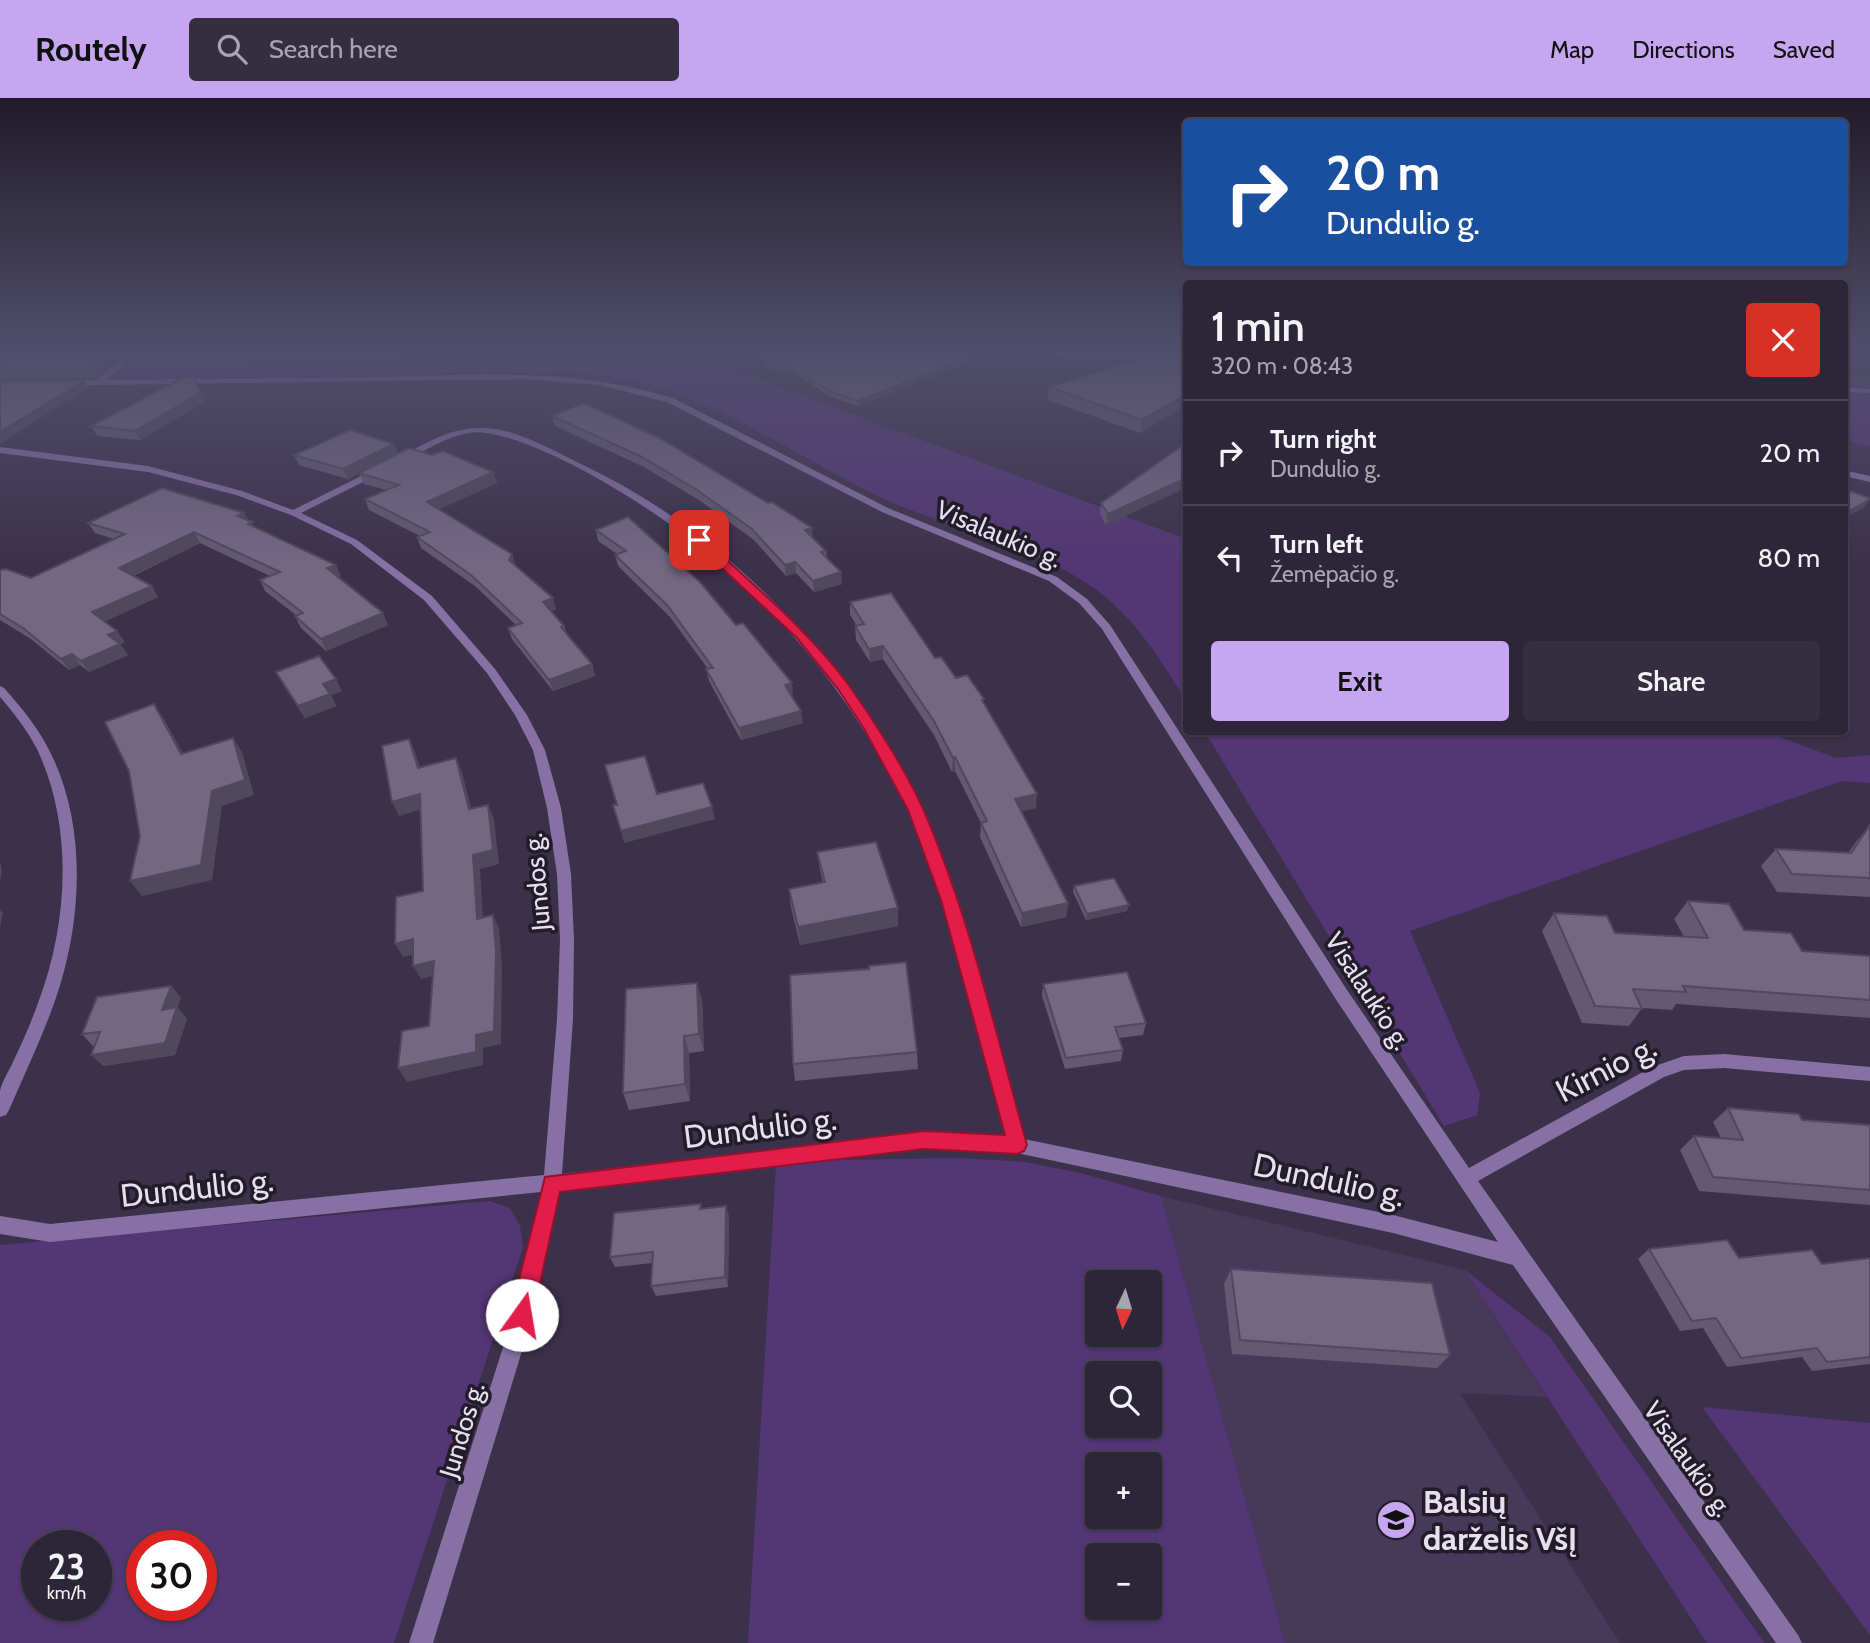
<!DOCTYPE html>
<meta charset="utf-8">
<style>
body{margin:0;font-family:Cabin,sans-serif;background:#352d40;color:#f1f3f6;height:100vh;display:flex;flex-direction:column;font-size:26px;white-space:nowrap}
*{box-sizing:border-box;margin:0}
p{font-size:23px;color:#a7a5ae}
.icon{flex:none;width:38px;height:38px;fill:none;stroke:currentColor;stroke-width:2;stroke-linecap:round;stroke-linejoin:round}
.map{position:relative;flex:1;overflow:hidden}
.drawer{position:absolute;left:1183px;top:182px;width:665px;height:455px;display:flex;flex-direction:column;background:#2d2538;border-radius:7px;box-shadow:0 2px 5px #0004,0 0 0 2px #484253}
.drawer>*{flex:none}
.banner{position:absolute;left:1183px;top:21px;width:665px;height:147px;border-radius:7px;box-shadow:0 2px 5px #0004,0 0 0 2px #484253;background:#1a4fa0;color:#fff;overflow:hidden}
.needle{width:46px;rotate:184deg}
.controls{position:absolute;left:1085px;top:1172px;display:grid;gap:14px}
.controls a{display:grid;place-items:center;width:77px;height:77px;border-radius:7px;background:#2d2538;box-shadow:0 2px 5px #0004,0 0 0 2px #484253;font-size:35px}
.speed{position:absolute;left:21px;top:1432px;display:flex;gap:14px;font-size:35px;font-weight:700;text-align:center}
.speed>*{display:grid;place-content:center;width:91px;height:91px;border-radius:50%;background:#2d2538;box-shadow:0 2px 5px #0004,0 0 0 2px #484253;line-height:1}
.speed small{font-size:18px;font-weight:400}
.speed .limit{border:10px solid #d22;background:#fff;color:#111}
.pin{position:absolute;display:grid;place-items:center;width:60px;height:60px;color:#fff;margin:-30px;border-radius:14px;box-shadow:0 4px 10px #0006}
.me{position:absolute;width:77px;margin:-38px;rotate:13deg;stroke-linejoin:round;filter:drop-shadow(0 0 5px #0008)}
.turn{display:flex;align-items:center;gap:24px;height:147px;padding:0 28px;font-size:32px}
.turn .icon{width:91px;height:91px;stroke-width:2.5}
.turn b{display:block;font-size:49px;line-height:60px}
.round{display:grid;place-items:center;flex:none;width:74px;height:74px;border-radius:7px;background:#352d40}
.head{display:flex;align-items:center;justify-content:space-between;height:119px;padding:0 28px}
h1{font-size:42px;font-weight:600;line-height:52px}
.action{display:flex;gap:14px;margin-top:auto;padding:14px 28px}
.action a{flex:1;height:80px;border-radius:7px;background:#c6a6f0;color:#111;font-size:28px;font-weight:600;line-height:80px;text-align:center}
.action a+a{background:#352d40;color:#f1f3f6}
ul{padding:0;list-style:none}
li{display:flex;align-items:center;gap:21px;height:105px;padding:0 28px;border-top:2px solid #484253}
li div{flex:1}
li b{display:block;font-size:26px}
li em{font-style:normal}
header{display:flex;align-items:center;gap:42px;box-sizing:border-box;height:98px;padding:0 35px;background:#c6a6f0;color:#111}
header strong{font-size:33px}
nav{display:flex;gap:38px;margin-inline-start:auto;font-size:24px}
.search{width:490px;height:63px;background:#352d40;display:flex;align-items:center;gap:18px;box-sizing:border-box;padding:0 24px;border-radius:7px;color:#a7a5ae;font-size:26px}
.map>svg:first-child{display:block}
.built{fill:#473959}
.green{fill:#543676;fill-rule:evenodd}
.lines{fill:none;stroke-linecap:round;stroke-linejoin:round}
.stream{fill:#9170bb;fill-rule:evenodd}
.street{fill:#8771a4;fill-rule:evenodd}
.wall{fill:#635972}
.shaded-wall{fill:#50485c}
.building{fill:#736784;stroke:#50485c;stroke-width:2}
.route{fill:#e11d48;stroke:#92132f;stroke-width:2}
.labels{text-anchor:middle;stroke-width:7;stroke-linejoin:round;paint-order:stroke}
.street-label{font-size:26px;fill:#e6dff0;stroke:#211c28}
.near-street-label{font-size:32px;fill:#e6dff0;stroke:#211c28}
.near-poi-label{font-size:32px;font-weight:bold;fill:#e6dff0;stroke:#211c28;text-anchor:start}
</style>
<header>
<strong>Routely</strong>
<div class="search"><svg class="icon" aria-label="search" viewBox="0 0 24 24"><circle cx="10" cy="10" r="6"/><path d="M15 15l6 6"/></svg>Search here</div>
<nav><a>Map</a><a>Directions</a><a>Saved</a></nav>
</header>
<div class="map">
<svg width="1870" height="1545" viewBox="0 0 1870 1545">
<rect width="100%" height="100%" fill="#3c314b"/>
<polygon class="built" points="1161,1098 1465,1172 1547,1299 1460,1295 1620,1545 1285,1545"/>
<g class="green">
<path d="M0 252H681L1186 441V603C1158 557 1129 510 1080 481 1022 446 947 429 884 401 807 365 732 310 651 287 627 280 603 277 578 274L0 283Z"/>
<polygon points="1845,277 1870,280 1870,348 1845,343"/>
<polygon points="1205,634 1766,634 1836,660 1870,657 1870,685 1842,683 1410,833 1480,995 1477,1017 1444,1028"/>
<path d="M958 1060 1025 1064 1081 1075 1161 1098 1285 1545H748L776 1067 838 1062ZM1097 1185H1150V1237H1097ZM1097 1276H1150V1328H1097ZM1097 1367H1150V1419H1097ZM1097 1458H1150V1510H1097Z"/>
<path d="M489 1103 510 1110 520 1128 523 1149 394 1545H0V1147ZM37 1447H96V1507H37ZM142 1447H201V1507H142Z"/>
<polygon points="1465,1172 1550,1239 1764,1545 1707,1545"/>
<polygon points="1702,1309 1870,1325 1870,1537"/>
</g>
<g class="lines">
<polygon class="stream" points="1844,290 1870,291 1870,295 1844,294"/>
<g class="street">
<path d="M134 252H142L106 282C196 281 287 280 377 279 483 277 569 269 673 300L888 410 1057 479 1087 501 1110 527 1347 892 1469 1070 1652 969 1684 958 1724 956 1870 969V983L1724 970 1684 972 1664 979 1478 1083 1798 1537 1802 1545H1776L1513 1167 1393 1135 1017 1055 924 1050 559 1092 525 1243 433 1545H409L505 1243 541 1094 50 1144 0 1136V1118L50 1126 544 1077 557 921 560 842 557 776 547 710 533 652 515 617 487 575 424 502 351 446 291 417 236 397 148 374 0 355V349L148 368 242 393 293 412 375 371H381V375L301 415 357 442 432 498 495 571 527 617 545 652 561 710 571 776 574 842 573 921 562 1076 924 1034 1006 1039C977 928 954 814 908 709 898 686 884 665 871 644 807 539 721 453 614 390 583 371 503 328 468 335 445 339 425 353 405 363L398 361C407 354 419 349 430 343 489 314 525 339 579 365 707 425 809 524 883 643 896 664 910 685 920 707 969 813 993 929 1024 1041L1393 1117 1498 1144 1335 900 1102 531 1079 505 1049 483 882 414 667 304 599 287 526 281 98 287H70L66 285 70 283 96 282Z"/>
<path d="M1035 252 1103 257 1171 252C1147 264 1059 264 1035 252Z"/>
<polygon points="1844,372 1870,378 1870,384 1844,378"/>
<path d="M0 588 4 590C21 609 36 627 48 650 85 719 83 810 61 884 48 928 27 970 9 1012L6 1017 0 1019C0 1011 0 1001 0 993 2 983 9 973 13 964 22 945 31 925 38 905 68 826 74 729 37 651 27 632 14 615 0 599Z"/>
</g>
</g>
<g class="wall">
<polygon points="0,252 131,252 95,279 0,281"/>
<polygon points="133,252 403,252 394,261 127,268 123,260"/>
<polygon points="739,252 955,252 973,258 973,263 857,308 829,298 790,272 781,275 764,268 764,262"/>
<polygon points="1152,252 1186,252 1186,307 1140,335 1048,302 1049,289 1152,257"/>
<polygon points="201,294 206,303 140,342 97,338 91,328"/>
<polygon points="584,305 813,440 826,453 827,460 842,486 814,494 796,475 786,478 754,442 699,402 644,369 555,328 552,318"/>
<polygon points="1186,345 1106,427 1100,416 1101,405"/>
<polygon points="394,346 398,356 432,357 493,374 497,385 439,411 516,468 556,511 551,513 564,528 567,536 592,566 595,578 553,593 512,541 508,530 516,527 475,488 421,450 417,439 420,438 369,412 365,401 386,392 364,386 359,375 348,381 299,367 294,357"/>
<polygon points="628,419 793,597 792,597 803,625 741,642 709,583 706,571 708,571 670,519 618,468 615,457 617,456 598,443 596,432"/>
<polygon points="248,422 256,430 341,478 338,479 388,527 326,553 301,530 295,518 297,518 265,493 260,482 270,478 200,445 133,478 158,499 105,523 125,544 120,546 128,557 89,574 80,567 69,572 31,541 0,522 0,472 31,480 114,441 95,435 88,425"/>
<polygon points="850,504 935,560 956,580 984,601 984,605 1036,710 1021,713 1068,805 1066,819 1021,829 980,739 981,725 955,673 952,674 934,637 883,561 870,564 856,542 855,528 857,528 850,517"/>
<polygon points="276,574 342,593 331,597 336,608 305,620 282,585"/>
<polygon points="1870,727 1870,799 1777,794 1761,768 1776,751 1848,755 1856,744"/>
<polygon points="817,754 898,828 800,847 791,809 789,791 823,785 820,772"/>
<polygon points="1074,788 1127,813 1086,822 1073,794"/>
<polygon points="1688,803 1744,832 1802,853 1870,858 1870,920 1676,906 1672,912 1642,910 1629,928 1582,925 1542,833 1554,815 1615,835 1684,839 1674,821"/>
<polygon points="1043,886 1146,925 1143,937 1119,940 1123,952 1121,963 1065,971 1042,898"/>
<polygon points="171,888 181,900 177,909 187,921 175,957 103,968 95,948 93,948 82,936"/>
<polygon points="702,902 704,953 689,955 690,1003 629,1012 623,995"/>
<polygon points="917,954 918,971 795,983 793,966"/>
<polygon points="1728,1010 1802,1022 1870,1027 1870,1107 1699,1093 1680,1052 1694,1038 1721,1040 1713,1024"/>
<polygon points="702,1111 729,1118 728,1189 656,1198 651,1188 652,1165 615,1169 610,1159"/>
<polygon points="1649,1151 1739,1160 1822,1166 1870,1160 1870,1266 1812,1273 1802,1259 1727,1269 1703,1230 1680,1233 1638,1161"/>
<polygon points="1231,1171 1450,1257 1437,1270 1232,1256 1224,1186"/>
</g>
<g class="shaded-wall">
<polygon points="117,252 131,252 95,279 91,272"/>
<polygon points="393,252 403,252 394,261 392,253"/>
<polygon points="973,258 973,263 857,308 857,303"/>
<polygon points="789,267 790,272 781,275 780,270"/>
<polygon points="85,282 89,289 0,346 0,334"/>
<polygon points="201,294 206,303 140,342 135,333"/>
<polygon points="1186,296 1186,307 1140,335 1142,322"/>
<polygon points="394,346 398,356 348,381 343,371"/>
<polygon points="493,374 497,385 431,415 427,404"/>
<polygon points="1186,380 1186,390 1106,427 1108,416"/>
<polygon points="1870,401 1865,409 1844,421 1844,416"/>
<polygon points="244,415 250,425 237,418"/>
<polygon points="812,430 813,441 805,432"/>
<polygon points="194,434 200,445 125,481 119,470"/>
<polygon points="512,456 516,468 509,462"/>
<polygon points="795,464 796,475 786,478 785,467"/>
<polygon points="336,467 341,478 332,481 327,470"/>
<polygon points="841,474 842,486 814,494 813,483"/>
<polygon points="152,488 158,499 100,526 92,514"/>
<polygon points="553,500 556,511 546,515 543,504"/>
<polygon points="383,515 388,527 326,553 321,541"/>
<polygon points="117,533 125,544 116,548 108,537"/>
<polygon points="120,546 128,557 89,574 81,563"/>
<polygon points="883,548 883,561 870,564 869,551"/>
<polygon points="72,556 80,567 69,572 61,561"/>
<polygon points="592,566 595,578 553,593 549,582"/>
<polygon points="336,581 342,593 331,597 336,608 305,620 298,608 323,586"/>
<polygon points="792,585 793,597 787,599 785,587"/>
<polygon points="154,606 164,621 191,670 181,656"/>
<polygon points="801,613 803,625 741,642 739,630"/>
<polygon points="233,640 242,654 254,697 222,708 212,782 142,798 130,783 212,693"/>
<polygon points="409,641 415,654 425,684 418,670"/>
<polygon points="955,659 955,673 952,674 953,660"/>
<polygon points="456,660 462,674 475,725 469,711"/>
<polygon points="420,696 426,710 399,718 392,704"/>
<polygon points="1037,696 1036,710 1014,715 1015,701"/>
<polygon points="488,707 494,721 499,766 480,771 484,835 477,821 473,757"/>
<polygon points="712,709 715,721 624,745 621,733"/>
<polygon points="0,763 2,773 0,783"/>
<polygon points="1068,805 1066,819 1021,829 1022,815"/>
<polygon points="1129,807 1127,813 1086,822 1087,816"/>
<polygon points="898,810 898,828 800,847 798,829"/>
<polygon points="0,812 3,815 0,830"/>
<polygon points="493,817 499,831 502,868 501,946 483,950 483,967 407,984 398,970 476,937"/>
<polygon points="413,841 420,855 403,859 395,846"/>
<polygon points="434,863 441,876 421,881 413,868"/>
<polygon points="697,885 702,902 704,953 699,936"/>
<polygon points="171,888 181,900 172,923 162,912"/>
<polygon points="177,909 187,921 175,957 103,968 91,957"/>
<polygon points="684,938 689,955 690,1003 685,986"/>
<polygon points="726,1108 729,1118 728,1189 725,1179"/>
</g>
<g class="building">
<polygon points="0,252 117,252 91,272 0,274"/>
<polygon points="133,252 393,252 392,253 123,260"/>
<polygon points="751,252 955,252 973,258 857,303 829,293 789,267 780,270 764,263 765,258"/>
<polygon points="1159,252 1186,252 1186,296 1142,322 1049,289 1161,254"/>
<polygon points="184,279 193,279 201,294 135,333 91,328"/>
<polygon points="85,282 0,334 0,283"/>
<polygon points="584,305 663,342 768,405 772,404 812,430 805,432 826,453 821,454 841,474 813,483 795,464 785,467 752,431 697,392 642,359 552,318"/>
<polygon points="350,332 394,346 343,371 294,357"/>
<polygon points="1186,345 1186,380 1108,416 1101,405"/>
<polygon points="409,350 432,357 443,353 493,374 427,404 512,456 509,462 553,500 543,504 564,528 561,529 592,566 549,582 508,530 522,525 471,477 417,439 430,434 365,401 399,387 359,375"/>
<polygon points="162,390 244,415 237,418 253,424 248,426 336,467 327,470 383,515 321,541 295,518 303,515 260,482 280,474 194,434 119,470 152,488 92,514 117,533 108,537 120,546 81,563 72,556 61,561 23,530 0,516 0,472 6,471 31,480 125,436 88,425"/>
<polygon points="1844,391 1870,400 1870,401 1844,416"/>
<polygon points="628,419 700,484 736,527 743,525 792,585 785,587 801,613 739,630 706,571 713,570 667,507 615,457 626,453 596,432"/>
<polygon points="891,495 935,560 941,559 956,580 967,577 984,601 982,602 1037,696 1015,701 1068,805 1022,815 981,725 987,723 955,659 953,660 934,623 883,548 869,551 855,528 864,526 850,504"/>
<polygon points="319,558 336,581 323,586 330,596 298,608 276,574"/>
<polygon points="154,606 181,656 233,640 245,682 212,693 201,767 130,783 140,738 129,673 105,624"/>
<polygon points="409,641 418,670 456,660 469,711 488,707 493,752 473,757 477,821 493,817 496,854 494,933 476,937 476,954 398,970 402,933 429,928 434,863 413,868 413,841 395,846 396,799 423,793 420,696 392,704 382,648"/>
<polygon points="645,658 657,696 703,685 712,709 621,733 613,707 617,707 605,667"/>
<polygon points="1870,727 1870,780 1792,776 1776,751 1851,755"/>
<polygon points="876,744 898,810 798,829 789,791 825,784 817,754"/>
<polygon points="1114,780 1129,807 1087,816 1074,788"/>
<polygon points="1688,803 1729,806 1744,832 1791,835 1802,853 1870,858 1870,902 1683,888 1686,894 1633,891 1642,911 1595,908 1554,815 1607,818 1615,835 1708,840"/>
<polygon points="906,864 917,954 793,966 790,877 869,871 869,868"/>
<polygon points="1127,874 1146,925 1115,929 1123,952 1066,960 1043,886"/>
<polygon points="697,885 699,936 684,938 685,986 623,995 626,891"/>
<polygon points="171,888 162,912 177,909 165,945 91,957 100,934 82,936 97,899"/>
<polygon points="1728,1010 1799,1016 1802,1022 1870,1027 1870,1092 1713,1079 1694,1038 1743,1042"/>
<polygon points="701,1106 700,1111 726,1108 725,1179 651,1188 653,1154 610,1159 614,1115"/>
<polygon points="1727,1142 1739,1160 1812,1152 1822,1166 1870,1160 1870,1259 1827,1264 1817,1250 1741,1260 1716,1220 1692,1223 1649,1151"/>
<polygon points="1231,1171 1432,1185 1450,1257 1240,1242"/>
</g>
<linearGradient id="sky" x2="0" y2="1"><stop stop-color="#211b29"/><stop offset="0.54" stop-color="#504e6c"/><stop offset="1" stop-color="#504e6c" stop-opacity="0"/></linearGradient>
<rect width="1870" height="468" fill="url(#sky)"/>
<path class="route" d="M695 440H703C753 487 807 531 848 586 873 621 907 674 924 713 970 820 996 936 1027 1047L1024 1053 1017 1056 924 1051 560 1094 533 1217 529 1225 522 1228 514 1225 510 1217 545 1079 924 1033 1005 1037 941 802 908 712 863 629 838 591 797 540 695 445Z"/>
<defs>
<g id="school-disc" transform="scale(2.0125)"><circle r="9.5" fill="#c6a6f0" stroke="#211c28"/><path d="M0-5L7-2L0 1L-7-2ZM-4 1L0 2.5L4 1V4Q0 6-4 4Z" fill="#111"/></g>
</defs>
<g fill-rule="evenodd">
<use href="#school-disc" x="1396" y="1422"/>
</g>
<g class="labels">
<g class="street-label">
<text transform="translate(999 436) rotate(23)" y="9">Visalaukio g.</text>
<text transform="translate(537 784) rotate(-95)" y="9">Jundos g.</text>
<text transform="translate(1368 893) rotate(57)" y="9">Visalaukio g.</text>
<text transform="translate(462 1332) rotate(-73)" y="9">Jundos g.</text>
<text transform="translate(1688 1361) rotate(55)" y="9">Visalaukio g.</text>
</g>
<g class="near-street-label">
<text transform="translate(1606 971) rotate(-27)" y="11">Kirnio g.</text>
<text transform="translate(760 1030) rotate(-7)" y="11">Dundulio g.</text>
<text transform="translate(1329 1082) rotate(12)" y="11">Dundulio g.</text>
<text transform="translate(197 1090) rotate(-6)" y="11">Dundulio g.</text>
</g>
<g class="near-poi-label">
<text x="1423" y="1415">Balsių<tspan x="1423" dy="37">darželis VšĮ</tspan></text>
</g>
</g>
</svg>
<div class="controls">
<a><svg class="needle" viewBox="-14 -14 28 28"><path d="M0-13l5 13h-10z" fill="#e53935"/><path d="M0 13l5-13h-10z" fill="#a7a5ae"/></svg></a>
<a><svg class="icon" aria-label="search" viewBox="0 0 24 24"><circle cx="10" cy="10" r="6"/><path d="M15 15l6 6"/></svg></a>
<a>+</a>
<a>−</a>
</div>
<div class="speed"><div>23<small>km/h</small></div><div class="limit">30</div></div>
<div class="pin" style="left:699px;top:442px;background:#d93025"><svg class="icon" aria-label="arrive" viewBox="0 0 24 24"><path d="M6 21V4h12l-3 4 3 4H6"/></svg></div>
<svg class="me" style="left:522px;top:1217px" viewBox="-20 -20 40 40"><circle r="19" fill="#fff"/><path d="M0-13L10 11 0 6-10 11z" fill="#e11d48"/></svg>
<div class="banner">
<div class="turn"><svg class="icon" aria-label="right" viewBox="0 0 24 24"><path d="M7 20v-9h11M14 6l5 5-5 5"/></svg><div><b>20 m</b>Dundulio g.</div></div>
</div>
<section class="drawer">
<div class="head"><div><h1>1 min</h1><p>320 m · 08:43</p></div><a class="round" style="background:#d93025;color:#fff"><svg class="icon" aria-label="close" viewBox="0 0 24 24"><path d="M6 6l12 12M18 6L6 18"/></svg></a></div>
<ul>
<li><svg class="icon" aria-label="right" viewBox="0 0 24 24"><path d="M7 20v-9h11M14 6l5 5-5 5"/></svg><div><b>Turn right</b><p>Dundulio g.</p></div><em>20 m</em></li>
<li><svg class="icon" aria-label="left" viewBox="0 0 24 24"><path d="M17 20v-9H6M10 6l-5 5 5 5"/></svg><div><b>Turn left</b><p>Žemėpačio g.</p></div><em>80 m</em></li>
</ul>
<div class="action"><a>Exit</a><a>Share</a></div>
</section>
</div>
